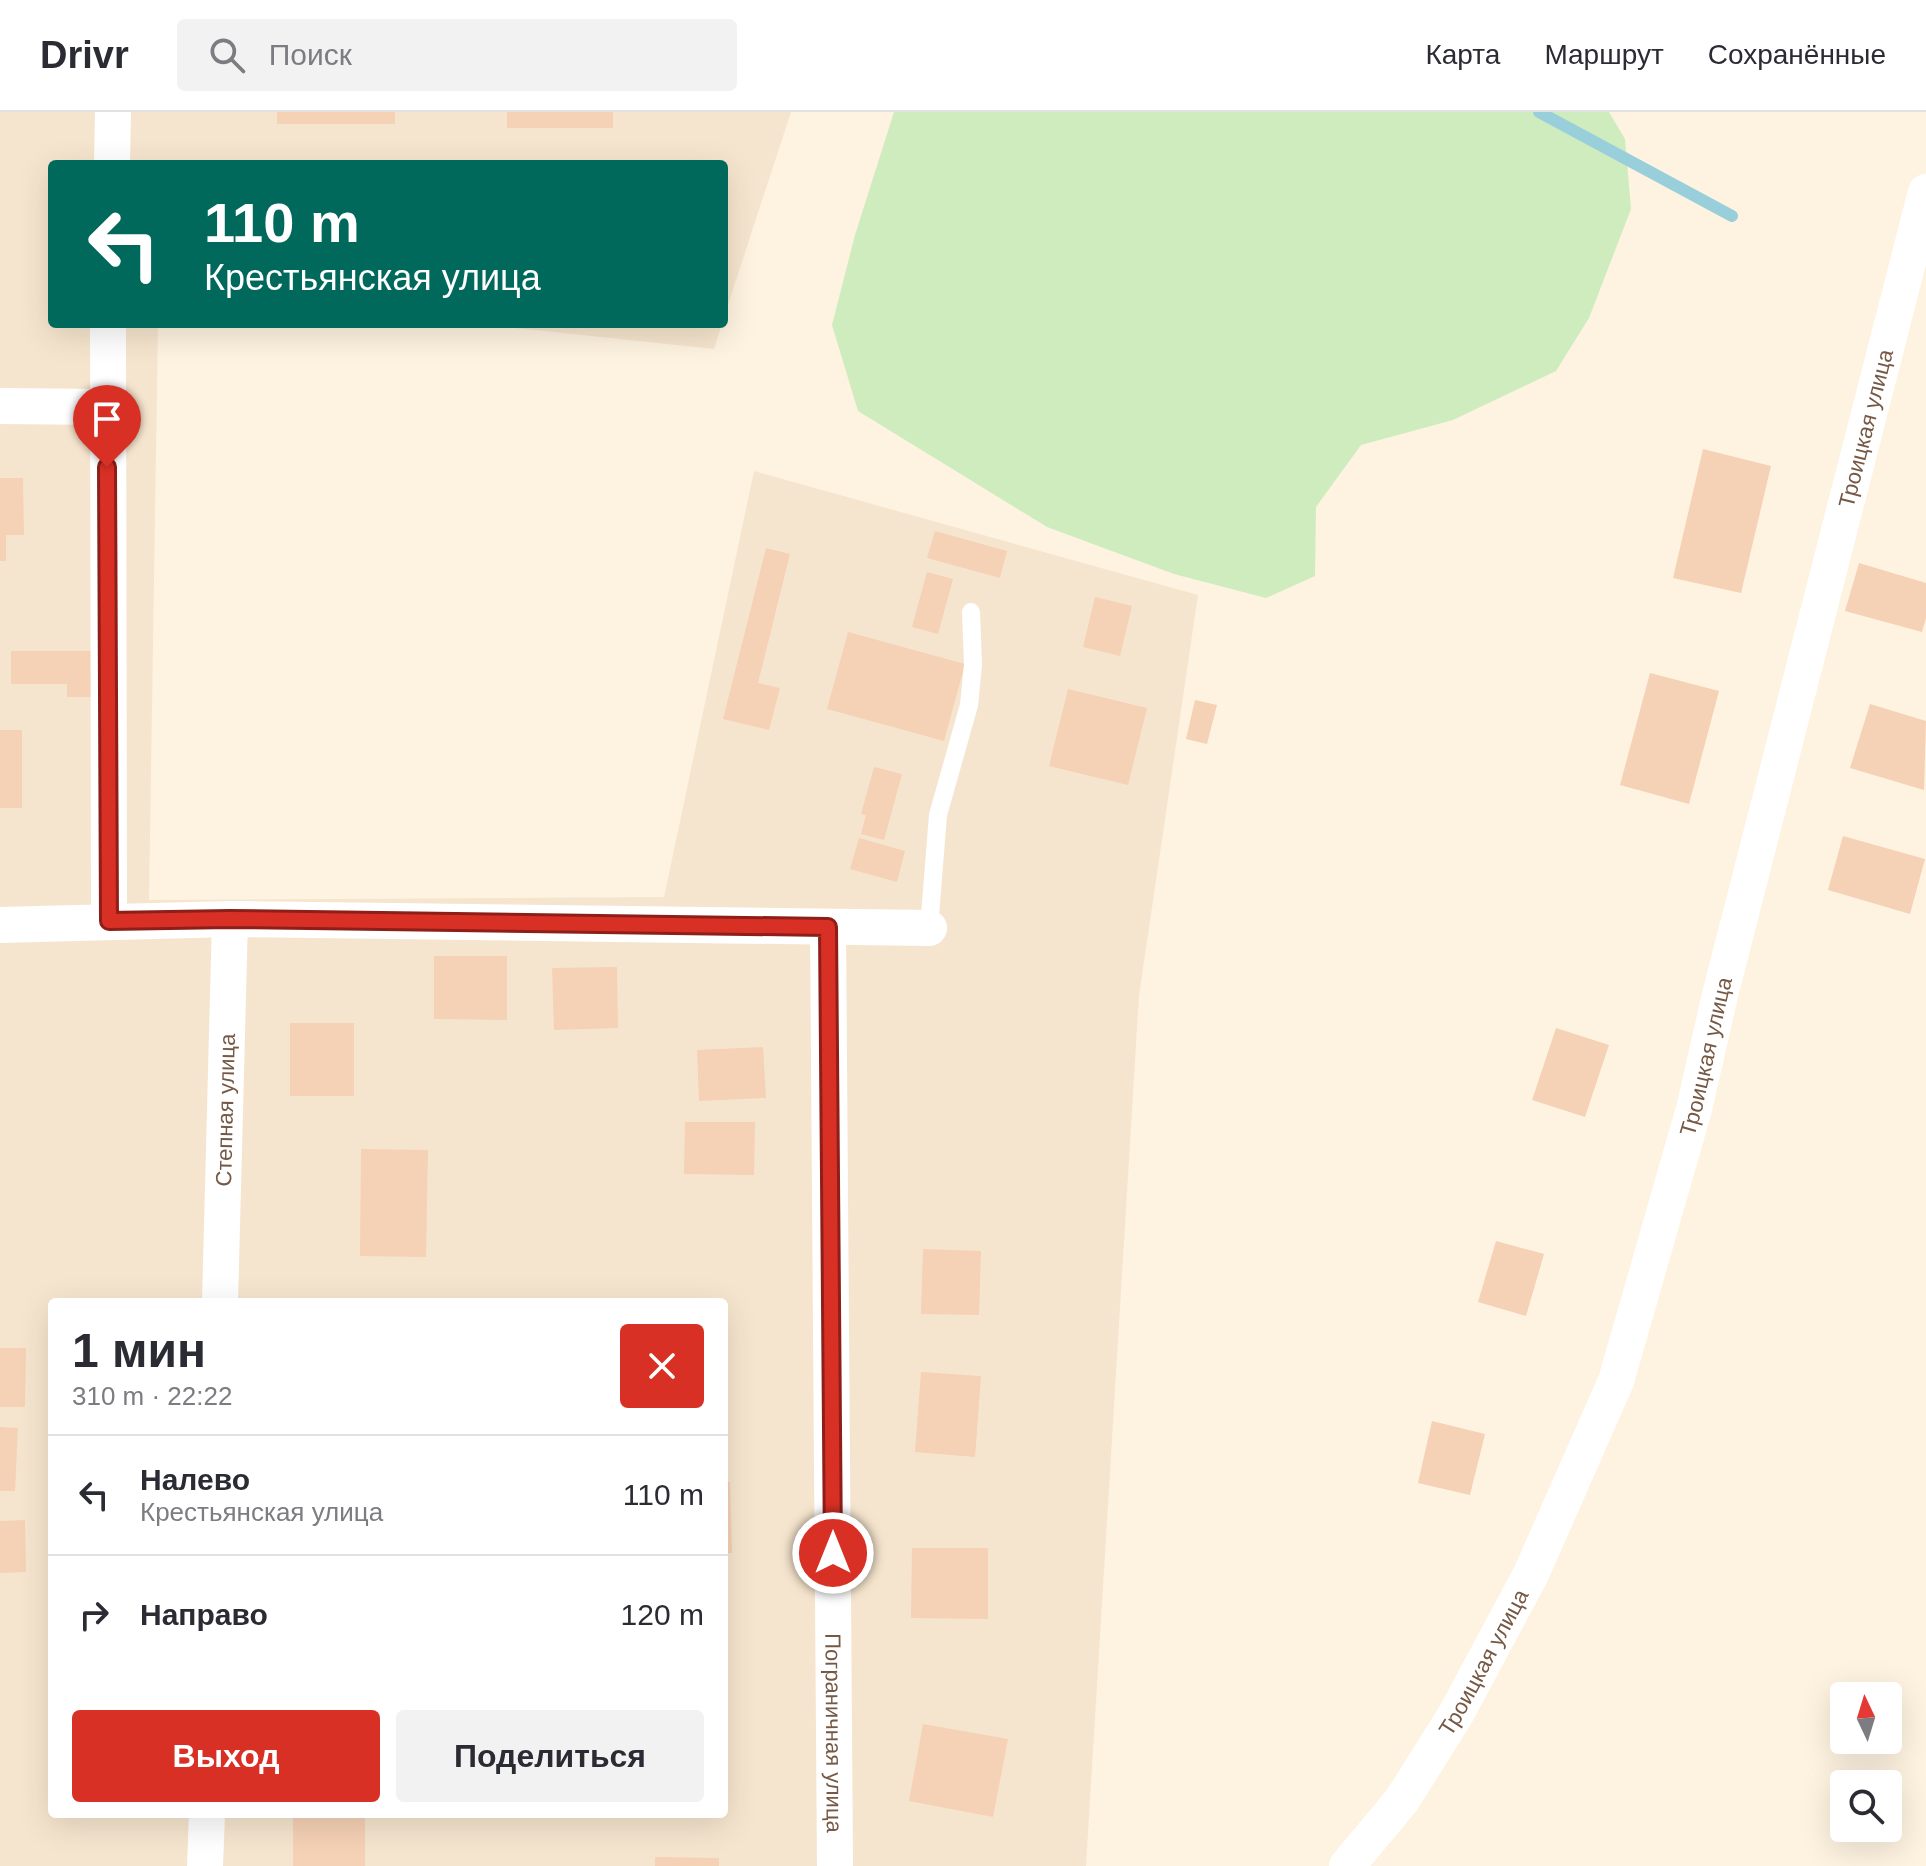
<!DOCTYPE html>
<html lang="ru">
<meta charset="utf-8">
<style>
body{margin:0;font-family:Helvetica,sans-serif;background:#f2f2f3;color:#2b2b33;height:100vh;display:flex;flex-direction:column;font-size:30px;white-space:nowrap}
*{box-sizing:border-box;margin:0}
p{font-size:26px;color:#7c7c81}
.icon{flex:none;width:44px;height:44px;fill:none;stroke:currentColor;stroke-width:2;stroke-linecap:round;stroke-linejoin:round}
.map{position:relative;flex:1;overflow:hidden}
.panel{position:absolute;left:48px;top:1186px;width:680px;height:520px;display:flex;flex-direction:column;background:#fff;border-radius:8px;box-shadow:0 8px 32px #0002}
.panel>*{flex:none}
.top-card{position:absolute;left:48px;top:48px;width:680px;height:168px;border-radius:8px;box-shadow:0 8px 32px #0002;background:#00695c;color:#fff;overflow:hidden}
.needle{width:52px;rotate:356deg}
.fabs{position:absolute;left:1830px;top:1570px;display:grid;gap:16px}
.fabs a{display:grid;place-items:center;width:72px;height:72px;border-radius:8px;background:#fff;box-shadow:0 8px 32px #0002;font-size:40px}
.pin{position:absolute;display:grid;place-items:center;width:68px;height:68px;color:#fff;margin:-82px -34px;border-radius:50% 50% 50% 0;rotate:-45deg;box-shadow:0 0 8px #0007}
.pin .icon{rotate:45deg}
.me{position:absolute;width:88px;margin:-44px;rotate:0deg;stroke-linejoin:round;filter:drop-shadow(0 0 6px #0008)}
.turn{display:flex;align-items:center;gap:28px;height:168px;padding:0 24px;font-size:36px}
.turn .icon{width:104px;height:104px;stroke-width:2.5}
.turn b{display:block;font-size:56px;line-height:68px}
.round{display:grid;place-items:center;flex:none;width:84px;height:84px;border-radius:8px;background:#f2f2f3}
.head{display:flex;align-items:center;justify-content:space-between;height:136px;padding:0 24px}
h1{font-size:48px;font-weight:800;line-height:60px}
.button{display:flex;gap:16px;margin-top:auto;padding:16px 24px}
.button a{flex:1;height:92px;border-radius:8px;background:#d93025;color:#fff;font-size:32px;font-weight:800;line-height:92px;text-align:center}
.button a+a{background:#f2f2f3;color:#2b2b33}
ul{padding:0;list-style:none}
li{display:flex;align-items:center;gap:24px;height:120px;padding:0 24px;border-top:2px solid #e1e1e2}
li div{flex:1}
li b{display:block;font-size:30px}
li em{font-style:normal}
header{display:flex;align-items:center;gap:48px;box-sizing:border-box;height:112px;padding:0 40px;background:#fff;border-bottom:2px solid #e1e1e2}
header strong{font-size:38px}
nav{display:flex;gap:44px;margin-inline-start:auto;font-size:28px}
.search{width:560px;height:72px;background:#f2f2f3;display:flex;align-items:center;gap:20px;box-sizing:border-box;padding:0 28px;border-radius:8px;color:#7c7c81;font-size:30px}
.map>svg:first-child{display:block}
.residential{fill:#f6e5ce;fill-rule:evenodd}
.green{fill:#cfecbe}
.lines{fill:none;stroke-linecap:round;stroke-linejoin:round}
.stream{stroke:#99cedb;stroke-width:12}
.building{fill:#f5d1b5}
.lane{stroke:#fff;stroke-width:18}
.street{stroke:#fff;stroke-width:36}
.route-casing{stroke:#8d1f18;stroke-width:20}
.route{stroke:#d93025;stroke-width:14}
.labels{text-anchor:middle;stroke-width:6;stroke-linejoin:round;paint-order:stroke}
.street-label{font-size:22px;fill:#765945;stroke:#fff7e8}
</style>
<header>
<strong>Drivr</strong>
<div class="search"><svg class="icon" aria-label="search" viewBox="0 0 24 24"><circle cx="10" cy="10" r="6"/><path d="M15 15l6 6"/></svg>Поиск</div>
<nav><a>Карта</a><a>Маршрут</a><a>Сохранённые</a></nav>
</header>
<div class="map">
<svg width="1926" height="1754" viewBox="0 0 1926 1754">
<rect width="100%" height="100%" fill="#fef3e0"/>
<g class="residential">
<path d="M0 0H791L724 205V52H52V212H158L149 788 664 785 754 359 1198 483 1139 884 1086 1754H0ZM52 1190H724V1702H52Z"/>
<polygon points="476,212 722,212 714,237"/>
</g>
<polygon class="green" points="894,0 1609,0 1625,27 1631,97 1589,206 1556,259 1453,308 1361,333 1316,395 1315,464 1266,486 1174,462 1047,415 858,299 832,213 855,123"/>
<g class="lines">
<polyline class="stream" points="1539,0 1732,104"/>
</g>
<g class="building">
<rect x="277" y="0" width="118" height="12"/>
<rect x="507" y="0" width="106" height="16"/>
<polygon points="1703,337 1771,354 1741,481 1673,466"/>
<polygon points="0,366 23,366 24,423 6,423 6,449 0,449"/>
<polygon points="935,419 1007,439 1000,466 927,446"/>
<polygon points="766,436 790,442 758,571 780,576 769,618 723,607"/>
<polygon points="1859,451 1926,471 1926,506 1922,520 1845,499"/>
<polygon points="927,460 953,467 938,522 912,515"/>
<polygon points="1095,485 1132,494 1120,544 1083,535"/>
<polygon points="848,520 965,552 944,629 827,597"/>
<polygon points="11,539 91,539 91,585 67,585 67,572 11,572"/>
<polygon points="1650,561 1719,579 1689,692 1620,673"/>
<polygon points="1068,577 1147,596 1128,673 1049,654"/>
<polygon points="1195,588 1217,593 1207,632 1186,627"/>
<polygon points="1870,592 1926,609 1924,678 1850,656"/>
<rect x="0" y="618" width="22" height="78"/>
<polygon points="874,655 902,662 884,728 861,722 866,703 861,702"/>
<polygon points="1843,724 1925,747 1910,802 1828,778"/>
<polygon points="859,726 905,739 897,770 850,757"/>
<polygon points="434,844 507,844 507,908 434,907"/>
<polygon points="617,855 618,916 554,918 552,856"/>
<rect x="290" y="911" width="64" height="73"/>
<polygon points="1556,916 1609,933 1585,1005 1532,988"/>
<polygon points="763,935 766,986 699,989 697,938"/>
<polygon points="685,1010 755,1010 754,1063 684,1062"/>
<polygon points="361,1037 428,1038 426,1145 360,1144"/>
<polygon points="1496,1129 1544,1142 1526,1204 1478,1190"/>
<polygon points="923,1137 981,1139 979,1203 921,1202"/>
<polygon points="0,1236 26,1236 25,1295 0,1295"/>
<polygon points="921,1260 981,1264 975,1345 915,1340"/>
<polygon points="1432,1309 1485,1322 1470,1383 1418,1371"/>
<polygon points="0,1315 18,1316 15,1379 0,1379"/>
<polygon points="724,1370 730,1370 732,1441 724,1441"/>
<polygon points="25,1408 26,1460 0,1461 0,1409"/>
<polygon points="912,1436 988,1436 988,1507 911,1506"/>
<polygon points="923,1612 1008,1627 993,1705 909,1689"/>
<rect x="293" y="1706" width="72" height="48"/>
<polygon points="655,1745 719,1746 719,1754 655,1754"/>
</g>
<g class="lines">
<polyline class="lane" points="929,816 938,703 969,593 973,553 971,500"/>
<g class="street">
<polyline points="112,52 113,0"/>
<polyline points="108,212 109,809"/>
<polyline points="0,294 107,295"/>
<polyline points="0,813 230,807 929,816"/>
<path id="s1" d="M828 815 835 1754"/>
<path id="s2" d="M220 1190 230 807"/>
<polyline points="205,1754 207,1702"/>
<path id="s3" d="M1347 1754 1402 1688 1456 1602 1531 1462 1616 1269 1694 997 1720 883 1926 80"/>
</g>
</g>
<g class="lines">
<g class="route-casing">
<polyline id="route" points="107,355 109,809 230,807 828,815 833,1441"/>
</g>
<use href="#route" class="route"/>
</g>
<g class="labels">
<g class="street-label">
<text dy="8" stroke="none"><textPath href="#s3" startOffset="1542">Троицкая улица</textPath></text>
<text dy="8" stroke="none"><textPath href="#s3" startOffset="894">Троицкая улица</textPath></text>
<text dy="8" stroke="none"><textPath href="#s2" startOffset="192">Степная улица</textPath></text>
<text dy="8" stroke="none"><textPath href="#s3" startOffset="246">Троицкая улица</textPath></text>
<text dy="8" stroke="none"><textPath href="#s1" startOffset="806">Пограничная улица</textPath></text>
</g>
</g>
</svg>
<div class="fabs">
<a><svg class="needle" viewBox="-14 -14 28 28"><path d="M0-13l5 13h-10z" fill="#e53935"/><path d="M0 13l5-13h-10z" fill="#7c7c81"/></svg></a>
<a><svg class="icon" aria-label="search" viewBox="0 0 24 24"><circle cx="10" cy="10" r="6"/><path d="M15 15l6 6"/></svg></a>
</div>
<div class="pin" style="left:107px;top:355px;background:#d93025"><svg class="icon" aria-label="arrive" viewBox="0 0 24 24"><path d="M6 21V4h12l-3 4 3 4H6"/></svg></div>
<svg class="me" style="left:833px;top:1441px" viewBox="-20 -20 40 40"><circle r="17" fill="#d93025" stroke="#fff" stroke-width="3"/><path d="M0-11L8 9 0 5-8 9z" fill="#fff"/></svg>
<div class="top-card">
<div class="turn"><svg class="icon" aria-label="left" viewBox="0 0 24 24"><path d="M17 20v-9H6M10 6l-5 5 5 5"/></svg><div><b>110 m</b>Крестьянская улица</div></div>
</div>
<section class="panel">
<div class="head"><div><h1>1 мин</h1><p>310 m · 22:22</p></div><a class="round" style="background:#d93025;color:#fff"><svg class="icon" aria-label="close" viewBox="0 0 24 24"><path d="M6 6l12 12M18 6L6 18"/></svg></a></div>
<ul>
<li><svg class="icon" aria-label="left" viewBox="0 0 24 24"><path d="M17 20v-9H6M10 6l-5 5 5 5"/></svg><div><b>Налево</b><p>Крестьянская улица</p></div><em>110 m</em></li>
<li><svg class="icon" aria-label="right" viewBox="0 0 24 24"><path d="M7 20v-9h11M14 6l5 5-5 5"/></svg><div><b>Направо</b></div><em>120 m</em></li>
</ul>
<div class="button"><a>Выход</a><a>Поделиться</a></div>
</section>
</div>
